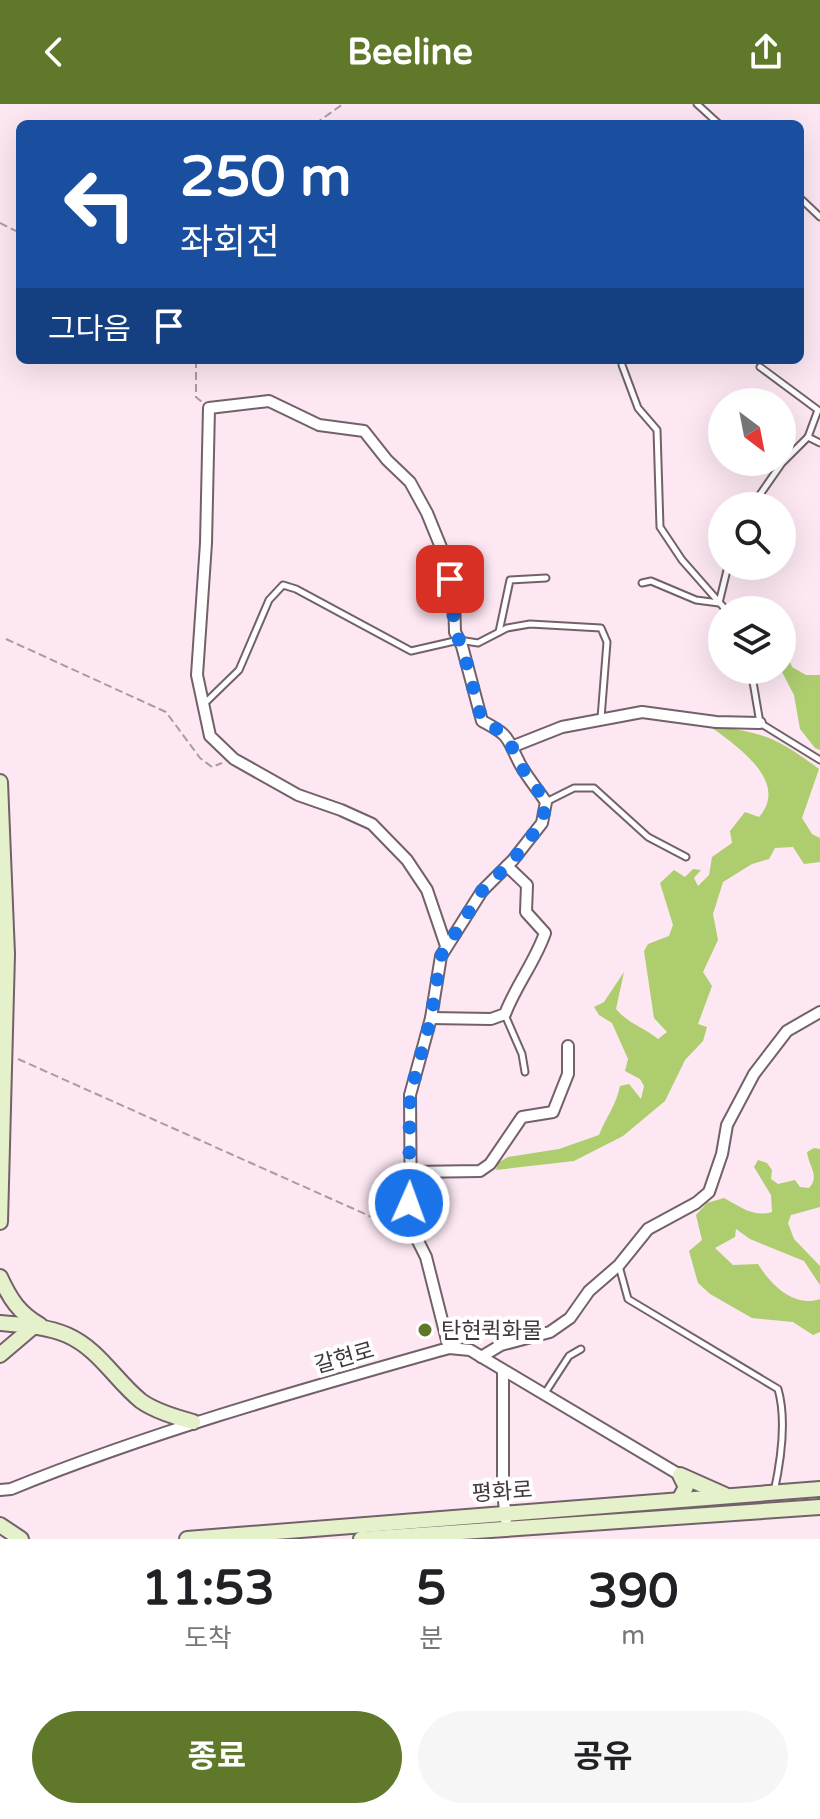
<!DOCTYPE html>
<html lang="ko">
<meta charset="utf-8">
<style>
body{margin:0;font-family:"Varela Round","Noto Sans KR",sans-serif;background:#f6f6f6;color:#202124;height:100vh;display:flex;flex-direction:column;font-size:30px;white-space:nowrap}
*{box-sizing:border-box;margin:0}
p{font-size:26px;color:#757577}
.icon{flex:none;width:44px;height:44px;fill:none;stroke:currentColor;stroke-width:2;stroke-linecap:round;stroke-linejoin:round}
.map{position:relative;height:1435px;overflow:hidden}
.panel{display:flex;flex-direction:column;background:#fff;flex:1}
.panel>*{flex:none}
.banner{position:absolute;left:16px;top:16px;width:788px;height:244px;border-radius:12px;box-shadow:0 8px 32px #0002;background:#1a4fa0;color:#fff;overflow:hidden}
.needle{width:52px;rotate:148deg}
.fabs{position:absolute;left:708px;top:284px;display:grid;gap:16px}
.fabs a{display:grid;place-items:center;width:88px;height:88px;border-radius:50%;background:#fff;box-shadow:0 8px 32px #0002;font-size:40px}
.pin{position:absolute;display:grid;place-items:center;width:68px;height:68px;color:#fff;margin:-34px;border-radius:16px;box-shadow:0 4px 12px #0006}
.me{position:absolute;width:88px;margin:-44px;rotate:2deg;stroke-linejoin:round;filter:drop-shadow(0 0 6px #0008)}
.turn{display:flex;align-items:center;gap:28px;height:168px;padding:0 32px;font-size:36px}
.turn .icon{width:104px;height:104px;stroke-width:2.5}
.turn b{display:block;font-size:56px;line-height:68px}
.then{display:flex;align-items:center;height:76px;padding:0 32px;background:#0003;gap:16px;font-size:30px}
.eta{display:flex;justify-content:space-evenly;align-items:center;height:136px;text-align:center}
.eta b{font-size:48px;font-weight:700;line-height:56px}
.action{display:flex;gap:16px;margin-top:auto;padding:16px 32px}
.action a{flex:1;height:92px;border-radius:48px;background:#60782a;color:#fff;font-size:32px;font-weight:700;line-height:92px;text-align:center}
.action a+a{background:#f6f6f6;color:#202124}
header{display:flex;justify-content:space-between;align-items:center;height:104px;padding:0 32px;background:#60782a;color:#fff;font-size:36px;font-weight:700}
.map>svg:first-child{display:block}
.forest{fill:#adcd6e}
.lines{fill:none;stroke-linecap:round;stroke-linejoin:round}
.service-casing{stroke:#73616a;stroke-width:9}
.minor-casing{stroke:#73616a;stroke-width:14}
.secondary-casing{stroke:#73616a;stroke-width:18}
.path{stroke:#aa9ba3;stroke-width:2;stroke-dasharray:8 4;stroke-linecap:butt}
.service{stroke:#fff;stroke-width:5}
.minor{stroke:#fff;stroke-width:10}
.secondary{stroke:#e5f1cb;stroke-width:14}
.route{stroke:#1a73e8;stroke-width:14;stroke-dasharray:0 25.2}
.poi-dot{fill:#60782a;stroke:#fff;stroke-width:3}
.labels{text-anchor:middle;stroke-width:8;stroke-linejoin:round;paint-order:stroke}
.poi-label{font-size:22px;fill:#41393d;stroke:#fff;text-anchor:start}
.street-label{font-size:22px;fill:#41393d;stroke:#fff}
</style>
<header><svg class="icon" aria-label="back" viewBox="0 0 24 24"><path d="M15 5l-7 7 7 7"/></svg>Beeline<svg class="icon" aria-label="share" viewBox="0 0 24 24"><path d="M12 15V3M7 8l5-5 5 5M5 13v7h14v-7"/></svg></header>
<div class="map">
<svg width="820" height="1435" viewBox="0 0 820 1435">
<rect width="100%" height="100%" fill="#fce7f2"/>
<g class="forest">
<polygon points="788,527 795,532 789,555 792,563 806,571 820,571 820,646 815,644 800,625 794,591 781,566 782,531"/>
<path d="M708 621C764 629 774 632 819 665L802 714 812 730 820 734V758L804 760 793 743 775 744 769 755 752 760 723 778 713 810 718 836 703 868 712 882 698 920 707 923 703 937 685 956 665 997 623 1032 574 1057 496 1066 498 1059 508 1053 559 1045 599 1031C606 1013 616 1002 620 982L629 980 641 995 644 982 640 975 625 967 628 955 612 919 599 911 594 903 604 898 624 868 616 905C629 920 643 923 658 935L667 928 654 914 644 847 648 840 669 832 673 821 660 779 674 766 685 773 693 765 701 766 694 774 698 782 709 771 712 753 732 739 730 727 745 708 759 713C791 677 734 640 708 621Z"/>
<path d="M814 1044 820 1045V1103L791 1111 788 1119 794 1135 820 1162V1181L804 1157 750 1135 736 1125 735 1133 715 1144 733 1161 758 1160C771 1181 794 1204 820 1195V1228L813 1231 793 1218 752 1214 710 1190 698 1179 689 1147 702 1136 696 1111 707 1099 724 1094C739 1102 754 1114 772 1108L771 1091 754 1063 758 1056 767 1059 772 1066 771 1075 778 1080 795 1076 800 1083 809 1084C820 1072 809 1063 807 1048Z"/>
</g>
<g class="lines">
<g class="service-casing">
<g id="service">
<polyline points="697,0 719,20"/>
<polyline points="800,94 820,113"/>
<polyline points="622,261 638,304 657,326 660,423 682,456 726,506"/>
<polyline points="760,263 818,306 808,333 820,339"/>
<polyline points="752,402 782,359 808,333"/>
<polyline points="642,479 651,477 696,496 719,499 728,462"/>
<polyline points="499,528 510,476 546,474"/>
<polyline points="751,566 760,619 820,656"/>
<polyline points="205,599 239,566 269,496 283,481 296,485 411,547 459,536 478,539 507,524 530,520 601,524 607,538 601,614"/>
<polyline points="546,698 574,684 594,684 648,733 686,753"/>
<polyline points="505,911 522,950 525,968"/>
<path d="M619 1162 628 1195 778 1285C787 1316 781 1356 774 1388"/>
<polyline points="545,1289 569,1252 581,1245"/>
</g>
</g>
<g class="minor-casing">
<g id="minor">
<polyline points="514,642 562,623 642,608 716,618 760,619"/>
<path d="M446 842 427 786 407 756 372 720 341 706 298 691 234 655 210 632 197 571 206 439 209 304 269 297 319 321 364 327 387 356 410 378 427 409 447 458 454 492 455 528 462 542 482 617C511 632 506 633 520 660 527 673 538 686 546 698L542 719 513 756 482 787 441 852 431 914 410 991 411 1123 426 1153 449 1244"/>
<path d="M431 914 491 915 505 910C516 881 535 858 545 829L526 808 527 781 507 762"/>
<polyline points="411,1068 480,1067 490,1060 522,1013 553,1008 568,970 568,942"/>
<polyline points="481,1253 501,1241 550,1228 570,1214 589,1187 619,1161 648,1125 696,1099 709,1088 722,1050 727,1021 754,970 787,927 820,908"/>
<polyline points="503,1267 503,1388 506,1416"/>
<path d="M0 1386 11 1385C154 1327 301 1286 449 1244L470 1246 680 1371"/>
</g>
</g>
<g class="secondary-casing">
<g id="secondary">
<polyline points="0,678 7,850 0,1118"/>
<path d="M0 1173C10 1195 19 1209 40 1221"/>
<path d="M0 1219C22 1221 46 1222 67 1231 99 1245 115 1276 141 1297 155 1307 176 1313 193 1318"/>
<polyline points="0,1251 33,1223"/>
<polyline points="679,1396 686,1383 680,1371 725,1391"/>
<polyline points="0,1421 21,1435"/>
<polyline points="187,1435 820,1385"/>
<polyline points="361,1435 820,1403"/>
</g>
</g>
<g class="path">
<polyline points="315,20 343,0"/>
<polyline points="0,119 20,129"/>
<polyline points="196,256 196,293 202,298"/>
<polyline points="6,535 166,608 200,654 212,663 222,659"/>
<polyline points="18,955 401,1126"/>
</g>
<use href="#service" class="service"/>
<use href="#minor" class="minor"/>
<use href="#secondary" class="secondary"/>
</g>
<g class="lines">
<path class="route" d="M409 1099 410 991 431 914 441 852 482 787 513 756 542 719 546 698C538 686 527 673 520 660 506 633 511 632 482 617L462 542 455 528 450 475"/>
</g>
<circle class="poi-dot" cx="425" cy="1226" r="8"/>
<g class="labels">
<g class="poi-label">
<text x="441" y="1234">탄현퀵화물</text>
</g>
<g class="street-label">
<text transform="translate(344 1253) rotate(-16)" y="8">갈현로</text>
<text transform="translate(502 1387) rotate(-4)" y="8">평화로</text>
</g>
</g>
</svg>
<div class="fabs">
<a><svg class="needle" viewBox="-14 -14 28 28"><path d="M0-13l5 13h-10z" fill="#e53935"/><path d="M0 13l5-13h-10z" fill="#757577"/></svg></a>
<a><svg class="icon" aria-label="search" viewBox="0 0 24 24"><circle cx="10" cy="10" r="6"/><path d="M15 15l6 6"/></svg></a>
<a><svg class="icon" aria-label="layers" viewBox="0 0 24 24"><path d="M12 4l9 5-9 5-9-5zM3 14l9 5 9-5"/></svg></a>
</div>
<div class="pin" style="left:450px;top:475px;background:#d93025"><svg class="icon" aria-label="arrive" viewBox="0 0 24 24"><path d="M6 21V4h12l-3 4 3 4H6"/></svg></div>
<svg class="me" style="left:409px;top:1099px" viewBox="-20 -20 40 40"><circle r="17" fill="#1a73e8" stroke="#fff" stroke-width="3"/><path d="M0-11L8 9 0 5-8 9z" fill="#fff"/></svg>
<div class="banner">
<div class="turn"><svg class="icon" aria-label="left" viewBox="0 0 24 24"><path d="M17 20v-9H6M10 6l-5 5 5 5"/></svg><div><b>250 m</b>좌회전</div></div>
<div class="then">그다음<svg class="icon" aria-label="arrive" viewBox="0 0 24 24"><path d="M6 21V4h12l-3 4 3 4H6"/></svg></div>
</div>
</div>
<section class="panel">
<div class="eta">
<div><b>11:53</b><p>도착</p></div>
<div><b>5</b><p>분</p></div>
<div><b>390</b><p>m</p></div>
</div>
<div class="action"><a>종료</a><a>공유</a></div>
</section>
